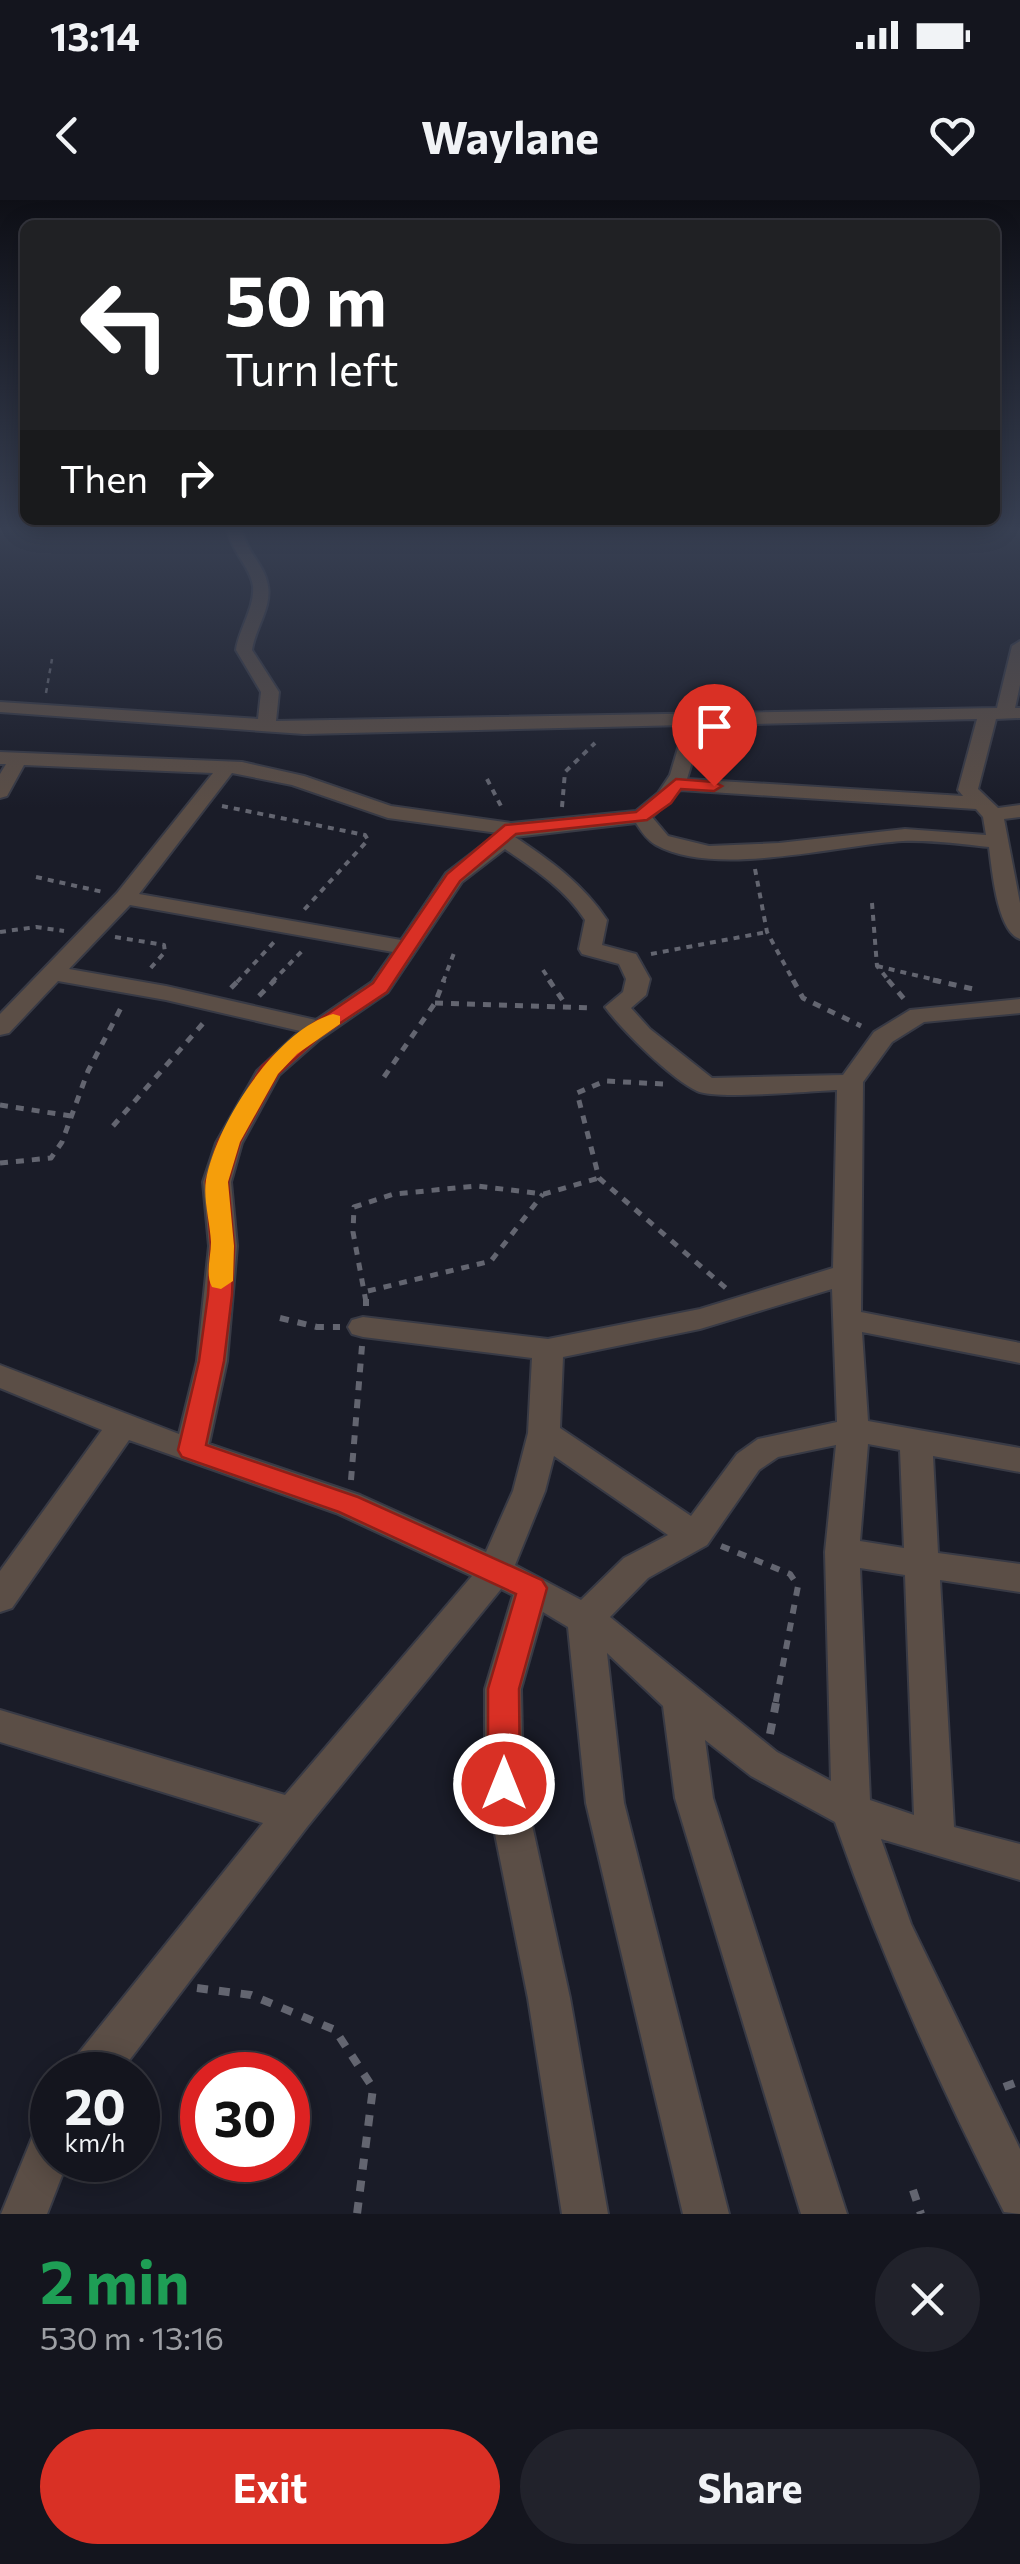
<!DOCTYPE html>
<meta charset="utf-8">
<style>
body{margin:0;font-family:Commissioner,sans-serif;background:#21222b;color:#f1f3f6;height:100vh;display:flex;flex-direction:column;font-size:38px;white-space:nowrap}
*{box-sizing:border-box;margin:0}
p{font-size:32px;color:#9d9fa4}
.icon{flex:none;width:55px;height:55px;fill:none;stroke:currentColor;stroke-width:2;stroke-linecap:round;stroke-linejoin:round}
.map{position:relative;height:2014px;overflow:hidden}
.sheet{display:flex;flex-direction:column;background:#14151e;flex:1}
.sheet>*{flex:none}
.banner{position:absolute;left:20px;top:20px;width:980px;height:305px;border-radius:15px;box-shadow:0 5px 25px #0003,0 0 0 2px #33343c;background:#202124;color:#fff;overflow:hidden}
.speed{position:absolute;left:30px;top:1852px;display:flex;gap:20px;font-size:50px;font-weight:700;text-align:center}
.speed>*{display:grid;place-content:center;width:130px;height:130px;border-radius:50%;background:#14151e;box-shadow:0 5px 25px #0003,0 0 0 2px #33343c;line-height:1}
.speed small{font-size:25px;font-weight:400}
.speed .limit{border:15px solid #d22;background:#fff;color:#111}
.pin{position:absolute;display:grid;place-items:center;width:85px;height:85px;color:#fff;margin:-102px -42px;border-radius:50% 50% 50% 0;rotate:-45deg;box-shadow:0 0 10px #0007}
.pin .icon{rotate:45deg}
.me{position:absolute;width:110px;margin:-55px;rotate:0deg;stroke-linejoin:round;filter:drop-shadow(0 0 8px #0008)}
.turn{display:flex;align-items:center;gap:35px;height:210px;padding:0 40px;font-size:45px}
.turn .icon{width:130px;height:130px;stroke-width:2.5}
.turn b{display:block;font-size:70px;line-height:85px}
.then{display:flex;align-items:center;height:95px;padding:0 40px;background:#0003;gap:20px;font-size:38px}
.round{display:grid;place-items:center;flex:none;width:105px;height:105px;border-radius:52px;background:#21222b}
.overview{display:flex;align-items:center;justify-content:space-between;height:170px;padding:0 40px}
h1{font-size:60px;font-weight:700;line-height:75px;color:#1e9e55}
.action{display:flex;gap:20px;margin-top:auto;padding:20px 40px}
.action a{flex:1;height:115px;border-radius:60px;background:#d93025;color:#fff;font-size:40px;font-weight:700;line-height:115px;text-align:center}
.action a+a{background:#21222b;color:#f1f3f6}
.status{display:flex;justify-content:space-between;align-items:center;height:70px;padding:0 50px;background:#14151e;direction:ltr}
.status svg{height:28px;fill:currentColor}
header{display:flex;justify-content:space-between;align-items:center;height:130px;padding:0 40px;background:#14151e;font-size:45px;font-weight:700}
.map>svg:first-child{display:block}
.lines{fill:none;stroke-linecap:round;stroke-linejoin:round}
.minor-casing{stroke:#383a45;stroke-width:4}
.path-far4{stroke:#636570;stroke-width:2.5;stroke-dasharray:5 5;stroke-linecap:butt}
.path-far3{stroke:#636570;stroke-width:4;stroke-dasharray:6 6;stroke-linecap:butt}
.path-far2{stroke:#636570;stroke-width:5;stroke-dasharray:8 8;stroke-linecap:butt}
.path-far1{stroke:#636570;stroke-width:6;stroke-dasharray:9 9;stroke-linecap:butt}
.path{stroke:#636570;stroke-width:8;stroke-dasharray:11 11;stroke-linecap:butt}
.minor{fill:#5b4e46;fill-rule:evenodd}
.route{fill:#d93025;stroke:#8d1f18;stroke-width:2.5}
.slow{fill:#f59e0b}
</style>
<div class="status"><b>13:14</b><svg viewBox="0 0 49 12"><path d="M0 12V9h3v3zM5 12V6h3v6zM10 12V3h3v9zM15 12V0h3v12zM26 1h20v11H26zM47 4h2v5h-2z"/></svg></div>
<header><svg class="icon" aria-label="back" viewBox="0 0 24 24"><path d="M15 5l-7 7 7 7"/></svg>Waylane<svg class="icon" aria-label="heart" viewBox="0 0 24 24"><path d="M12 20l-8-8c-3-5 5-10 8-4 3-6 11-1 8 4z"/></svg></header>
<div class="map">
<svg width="1020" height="2014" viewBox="0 0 1020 2014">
<rect width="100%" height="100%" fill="#1a1c28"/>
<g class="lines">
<g class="minor-casing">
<g id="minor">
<path d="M227 326H241C245 352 265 364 268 386 272 407 255 429 252 450L279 492 276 521 997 508 1012 446 1020 441V485L1015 508H1020V518L996 519 978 589 998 608 1020 605V617L1004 619 1020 703V739C997 732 992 669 989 647 960 644 931 640 903 641 836 645 715 678 656 645 647 640 641 631 636 623L515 637C551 661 583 684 607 720L602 745 636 754 650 779 646 795 631 808 650 829 712 878 843 875 874 832 910 810 1020 799V813L924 822 892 842 863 882 861 1112 1020 1143V1163L862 1132 868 1221 1020 1248V1272L933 1256 938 1353 1020 1364V1392L940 1380 954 1627 1020 1644V1680L881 1639 911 1724 1020 1949V2014L1004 2012C939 1885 882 1757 835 1622L751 1576 705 1540 713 1598 847 2014H801L675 1598 663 1506 607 1453 624 1603 729 2014H683L586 1603 568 1427 543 1412 521 1489 523 1584 570 1798 608 2014H562L528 1798 485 1584V1489L513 1395 501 1389 307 1627 118 1875H68L74 1859 263 1623 0 1542V1510L285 1595 472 1376 336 1313 129 1240 12 1408 0 1412V1371L102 1230 0 1188V1165L179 1234 197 1161 209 1046 203 982 216 943 257 871 300 831 166 800 58 781 9 833 0 835V814L117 693 213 573 24 565 7 596 0 598V574L6 564H0V552L242 562 304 576 391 606 511 623 636 611 658 593 670 575 685 525 304 534 0 512V502L258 519 261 492 236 450C239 429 255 407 253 386 250 365 230 352 227 326ZM977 519 958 590 963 596 687 579 703 525ZM232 573 292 585 388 618 498 633 446 673 401 740 139 694ZM680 590 976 609 983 617 986 635 905 629 779 643 709 646 668 636 652 617ZM505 649C534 669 565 689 585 720L579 749 582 754 619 764 626 779 623 792 605 807C623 831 670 878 697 891 714 900 812 891 837 890L833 1068 700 1109 548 1139 363 1117 352 1120 348 1127 352 1134 363 1137 532 1158 528 1233 513 1291 486 1352 360 1295 209 1244 227 1161 237 1046 231 982 242 943 279 875 320 839 388 792 462 682ZM130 705 393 752 372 782 316 820 166 786 69 769ZM832 1089 837 1222 758 1239 737 1254 691 1316 560 1228 563 1157 700 1129ZM868 1244 900 1250 904 1348 860 1341ZM836 1245 825 1352 831 1581 777 1552 610 1417 648 1378 707 1345 759 1270 778 1257ZM554 1256 668 1335 624 1358 581 1400 515 1365 545 1291ZM860 1368 905 1375 914 1615 870 1600Z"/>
<polygon points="52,1921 52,1960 68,1960 47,2014 1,2014 36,1928"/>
</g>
</g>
<polyline class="path-far4" points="46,493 52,459"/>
<g class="path-far3">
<polyline points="487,579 502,608"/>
<polyline points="222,606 365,635 368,640 303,711"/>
<polyline points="562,607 565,572 595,543"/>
<polyline points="755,669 767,732 794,782"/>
<polyline points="36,677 103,692"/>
<polyline points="872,703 877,766 890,782"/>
<polyline points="0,732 36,727 64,731"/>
<polyline points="115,737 164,745 165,752 148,771"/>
<polyline points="651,754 767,732"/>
<polyline points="877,766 944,782"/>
<polyline points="543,770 551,782"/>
<polyline points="237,782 275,741"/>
<polyline points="272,782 303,750"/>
<polyline points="443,782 454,753"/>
</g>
<g class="path-far2">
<polyline points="549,780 568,808"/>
<polyline points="793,780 803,798 861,826"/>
<polyline points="888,780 905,800"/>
<polyline points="933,780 973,789"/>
<polyline points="231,788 239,780"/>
<polyline points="259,796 275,780"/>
<polyline points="435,803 592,808"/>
<polyline points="384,877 435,803 444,780"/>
<polyline points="663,884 605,881 577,893 599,978 728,1090"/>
<polyline points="0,905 71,916"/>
<polyline points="113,926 206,820"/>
<polyline points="0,963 51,958 62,942 88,871 123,804"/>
<polyline points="368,1091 491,1061 543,994"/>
<polyline points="366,1102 353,1032 354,1007 394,994 477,986 544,994 599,978"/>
</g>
<g class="path-far1">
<polyline points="366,1106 366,1099"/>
<polyline points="280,1118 317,1127 340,1127"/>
<polyline points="351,1280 362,1146"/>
<polyline points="721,1346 790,1374 798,1386 775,1506"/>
</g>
<g class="path">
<polyline points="770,1534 776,1503"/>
<polyline points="197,1788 251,1795 335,1830 373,1888 357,2014"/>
<polyline points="1004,1887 1020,1881"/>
<polyline points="913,1990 921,2014"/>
</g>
<use href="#minor" class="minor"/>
</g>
<linearGradient id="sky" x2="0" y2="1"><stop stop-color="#0e0f16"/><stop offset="0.54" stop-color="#384053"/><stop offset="1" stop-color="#384053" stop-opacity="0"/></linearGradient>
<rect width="1020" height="608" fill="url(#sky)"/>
<polygon class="route" points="676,579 714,582 722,586 714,591 681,589 671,603 647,620 516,634 460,681 387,792 318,838 278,874 240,942 228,982 234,1046 232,1095 224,1161 206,1245 358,1297 542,1380 547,1388 519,1489 520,1584 515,1594 504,1598 493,1594 488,1584 488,1489 516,1394 339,1312 182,1257 178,1250 199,1161 208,1095 211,1046 206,982 218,942 262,866 304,830 373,783 447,674 505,625 636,612"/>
<path class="slow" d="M333 814 340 816V824L297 854 278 874 240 942 228 982 234 1046 233 1081 221 1089 212 1087C205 1074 211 1057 211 1042 210 1022 203 999 206 980 216 924 276 830 333 814Z"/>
</svg>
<div class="speed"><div>20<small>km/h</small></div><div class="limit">30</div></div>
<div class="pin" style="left:714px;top:586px;background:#d93025"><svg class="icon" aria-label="arrive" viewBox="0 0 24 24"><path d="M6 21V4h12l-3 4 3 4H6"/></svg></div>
<svg class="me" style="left:504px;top:1584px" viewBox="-20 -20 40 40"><circle r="17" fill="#d93025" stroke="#fff" stroke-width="3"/><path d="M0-11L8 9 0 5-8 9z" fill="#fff"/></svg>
<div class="banner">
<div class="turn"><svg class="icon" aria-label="left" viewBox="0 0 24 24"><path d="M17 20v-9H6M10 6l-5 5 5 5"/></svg><div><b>50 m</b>Turn left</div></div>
<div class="then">Then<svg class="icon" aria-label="right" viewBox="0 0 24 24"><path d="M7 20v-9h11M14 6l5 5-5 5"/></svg></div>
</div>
</div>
<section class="sheet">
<div class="overview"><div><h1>2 min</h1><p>530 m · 13:16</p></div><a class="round"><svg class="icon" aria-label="close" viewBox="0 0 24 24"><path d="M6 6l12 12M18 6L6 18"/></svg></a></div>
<div class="action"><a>Exit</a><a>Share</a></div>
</section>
